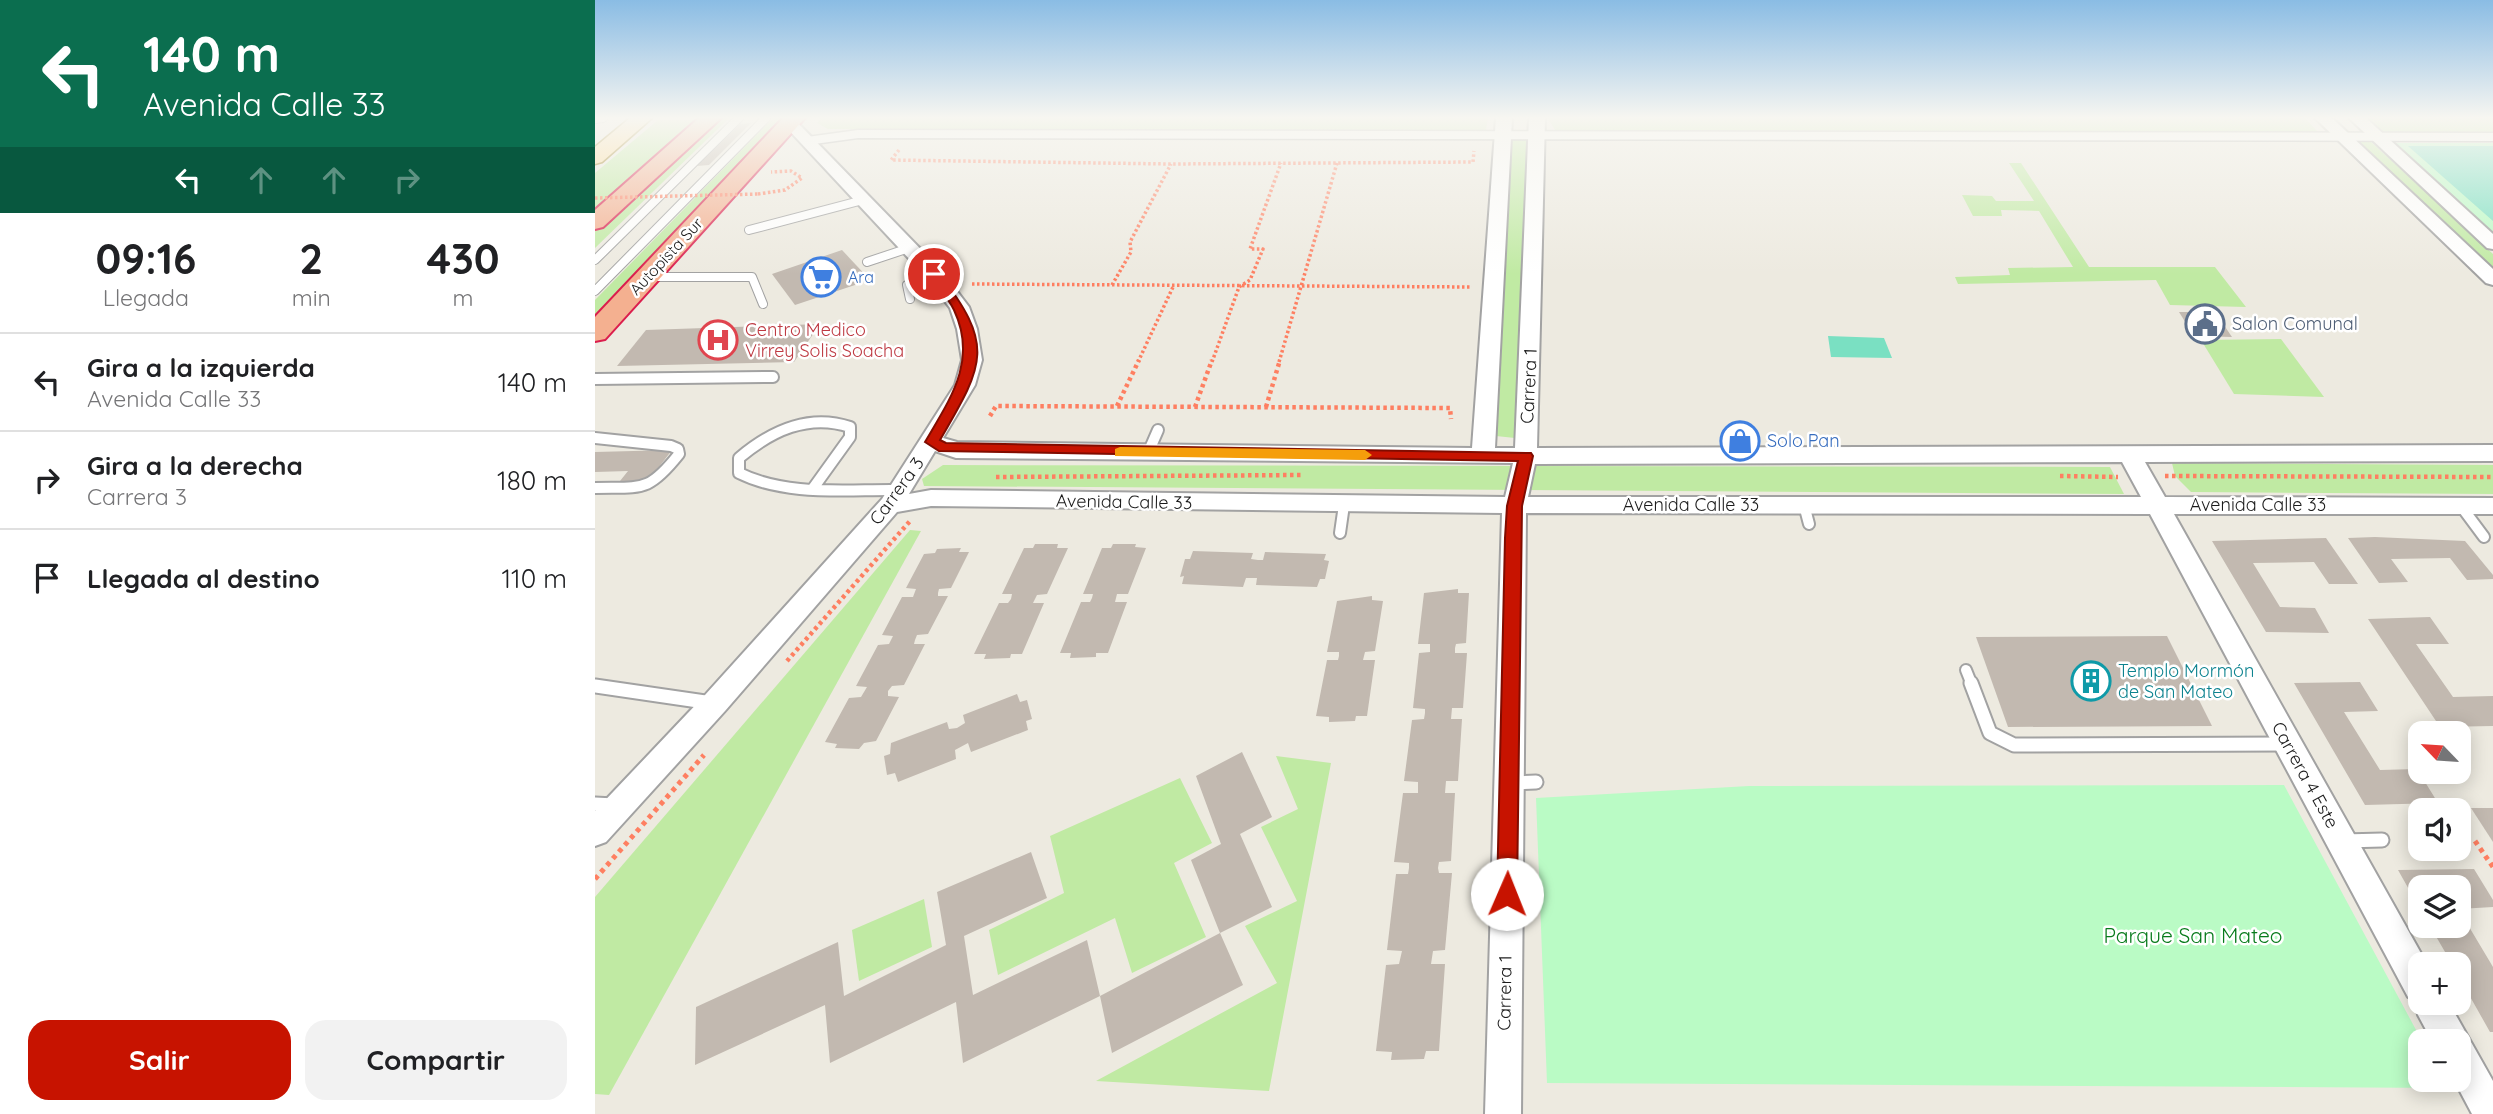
<!DOCTYPE html>
<html lang="es">
<meta charset="utf-8">
<style>
body{margin:0;font-family:Quicksand,sans-serif;background:#f2f2f2;color:#202124;height:100vh;display:flex;flex-direction:column;font-size:26px;white-space:nowrap}
*{box-sizing:border-box;margin:0}
p{font-size:23px;color:#757577}
.icon{flex:none;width:38px;height:38px;fill:none;stroke:currentColor;stroke-width:2;stroke-linecap:round;stroke-linejoin:round}
.map{position:relative;flex:1;overflow:hidden}
.details{display:flex;flex-direction:column;background:#fff;width:595px}
.details>*{flex:none}
.banner{background:#0b6e4f;color:#fff;overflow:hidden}
.needle{width:46px;rotate:295deg}
.controls{position:absolute;left:1813px;top:721px;display:grid;gap:14px}
.controls a{display:grid;place-items:center;width:63px;height:63px;border-radius:14px;background:#fff;box-shadow:0 4px 18px #0003;font-size:35px}
.pin{position:absolute;display:grid;place-items:center;width:60px;height:60px;color:#fff;margin:-30px;border:4px solid #fff;border-radius:50%;box-shadow:0 2px 7px #0007}
.me{position:absolute;width:77px;margin:-38px;rotate:1deg;stroke-linejoin:round;filter:drop-shadow(0 0 5px #0008)}
.turn{display:flex;align-items:center;gap:24px;height:147px;padding:0 28px;font-size:32px}
.turn .icon{width:91px;height:91px;stroke-width:2.5}
.turn b{display:block;font-size:49px;line-height:60px}
.lanes{display:flex;align-items:center;height:66px;padding:0 28px;background:#0003;justify-content:center;gap:35px;direction:ltr}
.lanes .off{opacity:.35}
.eta{display:flex;justify-content:space-evenly;align-items:center;height:119px;text-align:center}
.eta b{font-size:42px;font-weight:700;line-height:49px}
.primary-button{display:flex;gap:14px;margin-top:auto;padding:14px 28px}
.primary-button a{flex:1;height:80px;border-radius:21px;background:#c71300;color:#fff;font-size:28px;font-weight:700;line-height:80px;text-align:center}
.primary-button a+a{background:#f2f2f2;color:#202124}
ul{padding:0;list-style:none}
li{display:flex;align-items:center;gap:21px;height:98px;padding:0 28px;border-top:2px solid #e0e0e0}
li div{flex:1}
li b{display:block;font-size:26px}
li em{font-style:normal}
main{display:flex;flex:1;min-height:0}
.map>svg:first-child{display:block}
.grass{fill:#c0eaa3}
.park{fill:#bafbc5}
.pitch{fill:#7ae0c2}
.building{fill:#c2b9b0}
.lines{fill:none;stroke-linecap:round;stroke-linejoin:round}
.service-far2-casing{stroke:#a2a2a2;stroke-width:10}
.service-far1-casing{stroke:#a2a2a2;stroke-width:14}
.service-casing{stroke:#a2a2a2;stroke-width:17}
.minor-casing{stroke:#a2a2a2;stroke-width:3}
.tertiary-casing{stroke:#a2a2a2;stroke-width:4}
.primary-casing{stroke:#937000;stroke-width:3}
.trunk-casing{stroke:#db1e4d;stroke-width:4}
.path-far2{stroke:#fe7f61;stroke-width:3.5;stroke-dasharray:2.5 2.5;stroke-linecap:butt}
.path-far1{stroke:#fe7f61;stroke-width:4.5;stroke-dasharray:3.5 3.5;stroke-linecap:butt}
.path{stroke:#fe7f61;stroke-width:5;stroke-dasharray:4.5 4.5;stroke-linecap:butt}
.service-far2{stroke:#fff;stroke-width:8}
.service-far1{stroke:#fff;stroke-width:10}
.service{stroke:#fff;stroke-width:13}
.minor{fill:#fff;fill-rule:evenodd}
.tertiary{fill:#fff;fill-rule:evenodd}
.primary{fill:#ffdb94;fill-rule:evenodd}
.trunk{fill:#f4b090;fill-rule:evenodd}
.path-bridge{stroke:#fe7f61;stroke-width:3.5;stroke-dasharray:2.5 2.5;stroke-linecap:butt}
.route{fill:#c71300;stroke:#810c00;stroke-width:2}
.slow{fill:#f59e0b}
.labels{text-anchor:middle;stroke-width:5;stroke-linejoin:round;paint-order:stroke}
.far-street-label{font-size:16px;fill:#1b1b1b;stroke:#fff}
.far-shop-label{font-size:16px;fill:#366cbe;stroke:#fff;text-anchor:start}
.service-label{font-size:18px;fill:#4e5e75;stroke:#fff;text-anchor:start}
.health-label{font-size:18px;fill:#be3a42;stroke:#fff;text-anchor:start}
.street-label{font-size:18px;fill:#1b1b1b;stroke:#fff}
.shop-label{font-size:18px;fill:#366cbe;stroke:#fff;text-anchor:start}
.culture-label{font-size:18px;fill:#0d838f;stroke:#fff;text-anchor:start}
.near-park-label{font-size:21px;fill:#087b1c;stroke:#fff}
</style>
<main>
<section class="details">
<div class="banner">
<div class="turn"><svg class="icon" aria-label="left" viewBox="0 0 24 24"><path d="M17 20v-9H6M10 6l-5 5 5 5"/></svg><div><b>140 m</b>Avenida Calle 33</div></div>
<div class="lanes"><svg class="icon" aria-label="left" viewBox="0 0 24 24"><path d="M17 20v-9H6M10 6l-5 5 5 5"/></svg><svg class="icon off" aria-label="ahead" viewBox="0 0 24 24"><path d="M12 20V5M6 11l6-6 6 6"/></svg><svg class="icon off" aria-label="ahead" viewBox="0 0 24 24"><path d="M12 20V5M6 11l6-6 6 6"/></svg><svg class="icon off" aria-label="right" viewBox="0 0 24 24"><path d="M7 20v-9h11M14 6l5 5-5 5"/></svg></div>
</div>
<div class="eta">
<div><b>09:16</b><p>Llegada</p></div>
<div><b>2</b><p>min</p></div>
<div><b>430</b><p>m</p></div>
</div>
<ul>
<li><svg class="icon" aria-label="left" viewBox="0 0 24 24"><path d="M17 20v-9H6M10 6l-5 5 5 5"/></svg><div><b>Gira a la izquierda</b><p>Avenida Calle 33</p></div><em>140 m</em></li>
<li><svg class="icon" aria-label="right" viewBox="0 0 24 24"><path d="M7 20v-9h11M14 6l5 5-5 5"/></svg><div><b>Gira a la derecha</b><p>Carrera 3</p></div><em>180 m</em></li>
<li><svg class="icon" aria-label="arrive" viewBox="0 0 24 24"><path d="M6 21V4h12l-3 4 3 4H6"/></svg><div><b>Llegada al destino</b></div><em>110 m</em></li>
</ul>
<div class="primary-button"><a>Salir</a><a>Compartir</a></div>
</section>
<div class="map">
<svg width="1898" height="1114" viewBox="0 0 1898 1114">
<rect width="100%" height="100%" fill="#edeae0"/>
<g class="grass">
<polygon points="124,118 134,118 0,248 0,229"/>
<polygon points="178,118 190,118 0,320 0,300"/>
<polygon points="226,118 893,118 891,130 233,129 222,123"/>
<polygon points="953,118 1710,118 1723,132 960,130"/>
<polygon points="1772,118 1898,118 1898,134 1788,134"/>
<polygon points="63,120 102,120 0,208 0,173"/>
<polygon points="915,140 932,140 920,438 901,436"/>
<polygon points="1775,141 1898,254 1898,269 1760,142"/>
<polygon points="1414,163 1426,163 1494,267 1620,267 1651,307 1575,305 1561,280 1363,284 1360,277 1415,275 1413,268 1478,267 1444,211 1406,210 1407,216 1378,216 1367,195 1397,196 1401,201 1439,201"/>
<polygon points="1686,339 1729,397 1639,394 1606,340"/>
<polygon points="1577,463 1898,465 1898,494 1596,492 1580,476"/>
<polygon points="348,465 1515,467 1529,494 329,486 327,479"/>
<polygon points="315,530 326,531 14,1095 0,1094 0,897"/>
<polygon points="681,756 736,763 674,1091 501,1081 682,983 650,926 702,901 666,827 703,809"/>
<polygon points="585,778 617,843 579,863 611,937 537,973 520,918 403,975 394,930 469,893 455,836"/>
<polygon points="329,899 337,947 264,981 257,930"/>
</g>
<g class="park">
<polygon points="1794,143 1898,143 1898,237"/>
<polygon points="1689,785 1827,1041 1825,1080 1847,1080 1852,1088 952,1083 941,798 1154,786"/>
</g>
<g class="pitch">
<polygon points="1813,146 1898,146 1898,221"/>
<polygon points="1233,336 1289,338 1297,358 1236,357"/>
</g>
<g class="building">
<polygon points="156,123 114,165 102,166 145,124"/>
<polygon points="247,250 275,280 200,305 177,274"/>
<polygon points="1584,312 1620,312 1637,337 1599,336"/>
<polygon points="225,324 199,362 22,366 51,330"/>
<polygon points="77,450 50,485 21,486 33,471 0,472 0,452"/>
<polygon points="1780,537 1870,541 1898,575 1898,579 1872,580 1855,558 1796,559 1813,582 1784,583 1753,538"/>
<polygon points="1731,538 1763,584 1734,584 1719,562 1658,563 1685,607 1720,608 1734,633 1671,632 1617,541"/>
<polygon points="440,544 463,544 462,548 473,548 452,594 442,595 438,603 449,603 427,654 416,654 415,658 389,659 391,654 379,654 404,603 413,603 416,599 417,594 407,594 429,548 438,548"/>
<polygon points="518,544 541,544 540,547 551,548 533,594 522,594 520,602 532,602 513,653 501,653 501,657 475,658 476,653 465,653 486,602 495,602 497,598 498,594 488,594 507,548 516,548"/>
<polygon points="366,548 364,552 374,552 356,588 344,589 343,593 343,596 353,596 333,634 322,635 320,640 319,644 330,644 309,685 297,686 293,691 293,696 304,697 281,741 269,743 264,749 240,748 242,744 230,742 254,698 266,697 272,687 261,686 283,645 294,644 298,636 287,635 307,597 318,597 321,589 311,588 329,554 340,553 342,549"/>
<polygon points="598,551 658,553 656,559 663,560 668,560 670,552 731,554 729,560 734,561 730,579 725,579 722,587 661,585 662,578 651,578 648,587 587,584 589,576 585,577 590,559 595,559"/>
<polygon points="863,589 863,593 874,593 871,643 861,644 860,648 860,653 872,653 868,708 857,708 856,719 867,719 863,781 851,781 850,793 860,793 856,861 844,862 843,868 844,873 857,873 850,950 838,951 836,964 850,964 844,1051 831,1051 829,1059 796,1060 797,1052 781,1051 791,965 804,964 807,951 792,950 801,874 813,874 814,868 814,863 799,862 808,793 823,793 823,782 809,781 817,720 829,719 830,713 830,709 818,708 824,653 835,652 835,644 823,644 829,593"/>
<polygon points="777,596 777,600 788,601 780,651 770,652 768,660 780,660 772,716 761,716 760,721 734,722 734,717 721,716 732,660 743,660 744,656 744,652 732,652 742,601"/>
<polygon points="1835,617 1854,644 1821,644 1858,697 1898,696 1898,726 1845,727 1773,619"/>
<polygon points="1572,636 1617,726 1413,727 1381,637"/>
<polygon points="1765,682 1783,711 1749,712 1785,770 1822,769 1843,803 1770,805 1699,683"/>
<polygon points="422,694 425,702 432,700 437,719 431,721 433,730 376,752 373,743 360,750 361,759 303,782 300,773 292,775 289,756 295,754 296,743 352,722 354,729 362,728 370,723 368,715"/>
<polygon points="647,752 677,817 645,834 677,907 625,933 596,860 626,844 601,776"/>
<polygon points="1876,808 1898,808 1898,842"/>
<polygon points="436,852 452,898 369,936 378,995 492,940 505,996 625,933 648,985 517,1053 505,996 368,1063 361,1002 235,1063 230,1005 100,1065 101,1007 243,942 249,996 351,945 342,892"/>
<polygon points="1879,869 1898,900 1898,907 1864,909 1864,887 1825,887 1825,909 1803,870"/>
<polygon points="1864,910 1898,967 1898,1032 1895,1032 1864,977 1864,964 1857,964 1835,926 1864,926"/>
</g>
<g class="lines">
<g class="service-far2-casing">
<g id="service-far2">
<polyline points="0,119 8,118"/>
<polyline points="154,230 268,200"/>
<polyline points="0,260 144,118"/>
<polyline points="272,262 314,248"/>
<polyline points="54,277 157,277 168,304"/>
<polyline points="0,291 171,118"/>
<polyline points="315,299 312,285 339,274"/>
</g>
</g>
<g class="service-far1-casing">
<g id="service-far1">
<polyline points="0,379 178,377"/>
<path d="M0 438 76 446 83 449 84 454C53 493 47 487 0 488"/>
<polyline points="553,453 563,430"/>
<path d="M219 487 255 437V427C213 413 176 431 144 458V473C192 497 253 489 305 490"/>
<polyline points="1209,505 1214,524"/>
<polyline points="1866,506 1889,537"/>
<polyline points="745,533 749,505"/>
<polyline points="1371,670 1377,685"/>
</g>
</g>
<g class="service-casing">
<g id="service">
<polyline points="1376,683 1395,733 1419,745 1691,744"/>
<polyline points="0,686 117,703"/>
<polyline points="917,783 941,782"/>
<polyline points="0,804 19,805"/>
<polyline points="1749,841 1787,840"/>
</g>
</g>
<g class="minor-casing">
<polygon id="minor" points="263,130 1898,133 1898,141 263,138 212,145 205,141 212,137"/>
</g>
<g class="tertiary-casing">
<g id="tertiary">
<path d="M195 118 200 120 346 270 374 307 382 329 387 360 380 385 348 438 362 442 877 448 901 118H917L900 448H920L934 118H950L942 448 1898 445V461L1550 462 1570 497 1898 498V514H1579L1832 964H1825V1003H1854L1898 1081V1114H1877L1859 1080H1864V1041H1837L1823 1015 1820 999 1813 997 1555 514 931 513 926 1114H890L907 513 336 506 302 512 130 711 11 842 0 846V811L110 695 287 499 360 385 367 360 362 329 355 308 332 278 190 126 187 123ZM340 451 361 458 918 463 910 497 336 490 314 494ZM1527 462 1546 497H933L940 464Z"/>
<polygon points="1720,118 1737,118 1898,269 1898,285 1891,283"/>
<polygon points="1754,118 1771,118 1898,234 1898,249 1892,248"/>
</g>
</g>
<g class="primary-casing">
<polygon id="primary" points="35,118 57,118 7,162 0,164 0,147"/>
</g>
<g class="trunk-casing">
<g id="trunk">
<polygon points="104,118 126,118 8,227 0,229 0,210"/>
<polygon points="188,118 210,118 10,339 0,341 0,317"/>
</g>
</g>
<g class="path-far2">
<polyline points="304,150 296,160 576,164 878,162 879,151"/>
<polyline points="163,194 190,190 207,178 196,171 176,172"/>
<polyline points="377,284 877,287"/>
<polyline points="517,285 536,252 535,242 576,164"/>
<polyline points="543,362 578,287"/>
<polyline points="617,362 644,287 655,280 668,249 655,249 686,163"/>
<polyline points="684,362 742,163"/>
</g>
<g class="path-far1">
<polyline points="522,406 544,360"/>
<polyline points="600,407 617,360"/>
<polyline points="671,407 685,360"/>
<polyline points="395,416 401,406 855,408 856,419"/>
<polyline points="1465,476 1523,477"/>
<polyline points="1570,476 1898,477"/>
<polyline points="401,477 707,475"/>
<polyline points="192,661 315,521"/>
</g>
<g class="path">
<polyline points="1880,841 1898,867"/>
<polyline points="0,879 109,755"/>
</g>
<use href="#service-far2" class="service-far2"/>
<use href="#service-far1" class="service-far1"/>
<use href="#service" class="service"/>
<use href="#minor" class="minor"/>
<use href="#tertiary" class="tertiary"/>
<use href="#primary" class="primary"/>
<use href="#trunk" class="trunk"/>
<polyline class="path-bridge" points="0,198 163,194"/>
</g>
<linearGradient id="sky" x2="0" y2="1"><stop stop-color="#8abce4"/><stop offset="0.43" stop-color="#f7f6f1"/><stop offset="1" stop-color="#f7f6f1" stop-opacity="0"/></linearGradient>
<rect width="1898" height="274" fill="url(#sky)"/>
<path class="route" d="M335 272H343C401 346 389 364 345 440L351 443 936 453 938 456 927 506 922 894 919 901 912 904 905 901 902 894 910 538 912 506 923 461 344 451 330 442C355 399 383 361 359 310 353 297 341 286 333 274Z"/>
<polygon class="slow" points="525,447 770,450 777,455 770,460 520,456 520,449"/>
<defs>
<g id="supermarket-ring" transform="scale(2.0125)"><circle r="9.5" fill="#fff" stroke="#3f7fe0" stroke-width="1.5"/><path d="M-6-5.5h2.5l.6 2H6L4.5 2H-2.5L-4.4-4H-6ZM-1.5 3.2a1.3 1.3 0 1 0 .1 0ZM3 3.2a1.3 1.3 0 1 0 .1 0Z" fill="#3f7fe0"/></g>
<g id="civic-ring" transform="scale(2.0125)"><circle r="9.5" fill="#fff" stroke="#5c6f8a" stroke-width="1.5"/><path d="M-.6-6.5H3V-4.5H.6V-3L4-1V1h2V6H-6V1h2V-1L-.6-3ZM-1.2 2.5V6h2.4V2.5Z" fill="#5c6f8a"/></g>
<g id="hospital-ring" transform="scale(2.0125)"><circle r="9.5" fill="#fff" stroke="#e0444e" stroke-width="1.5"/><path d="M-5-5h3v3.5h4V-5h3V5h-3V1.5h-4V5h-3Z" fill="#e0444e"/></g>
<g id="shop-ring" transform="scale(2.0125)"><circle r="9.5" fill="#fff" stroke="#3f7fe0" stroke-width="1.5"/><path d="M-5-2.5h2.3a2.7 3.5 0 0 1 5.4 0H5L5.5 6h-11ZM-1.5-2.5h3a1.5 2.3 0 0 0-3 0Z" fill="#3f7fe0"/></g>
<g id="building-ring" transform="scale(2.0125)"><circle r="9.5" fill="#fff" stroke="#0f9aa8" stroke-width="1.5"/><path d="M-4-6H4V6H1V3H-1V6H-4ZM-2.5-4.3h1.7v1.8h-1.7ZM.8-4.3h1.7v1.8H.8ZM-2.5-1h1.7V.8h-1.7ZM.8-1h1.7V.8H.8Z" fill="#0f9aa8"/></g>
</defs>
<g fill-rule="evenodd">
<use href="#supermarket-ring" x="226" y="277"/>
<use href="#civic-ring" x="1610" y="324"/>
<use href="#hospital-ring" x="123" y="340"/>
<use href="#shop-ring" x="1145" y="441"/>
<use href="#building-ring" x="1496" y="681"/>
</g>
<g class="labels">
<g class="far-street-label">
<text transform="translate(71 256) rotate(-47)" y="6">Autopista Sur</text>
</g>
<g class="far-shop-label">
<text x="253" y="283">Ara</text>
</g>
<g class="service-label">
<text x="1637" y="330">Salon Comunal</text>
</g>
<g class="health-label">
<text x="150" y="336">Centro Medico<tspan x="150" dy="21">Virrey Solis Soacha</tspan></text>
</g>
<g class="street-label">
<text transform="translate(934 386) rotate(-87)" y="6">Carrera 1</text>
<text transform="translate(302 491) rotate(-54)" y="6">Carrera 3</text>
<text transform="translate(529 502) rotate(1)" y="6">Avenida Calle 33</text>
<text x="1096" y="511">Avenida Calle 33</text>
<text x="1663" y="511">Avenida Calle 33</text>
<text transform="translate(1710 775) rotate(61)" y="6">Carrera 4 Este</text>
<text transform="translate(910 993) rotate(-89)" y="6">Carrera 1</text>
</g>
<g class="shop-label">
<text x="1172" y="447">Solo Pan</text>
</g>
<g class="culture-label">
<text x="1523" y="677">Templo Mormón<tspan x="1523" dy="21">de San Mateo</tspan></text>
</g>
<g class="near-park-label">
<text x="1598" y="943">Parque San Mateo</text>
</g>
</g>
</svg>
<div class="controls">
<a><svg class="needle" viewBox="-14 -14 28 28"><path d="M0-13l5 13h-10z" fill="#e53935"/><path d="M0 13l5-13h-10z" fill="#757577"/></svg></a>
<a><svg class="icon" aria-label="sound" viewBox="0 0 24 24"><path d="M4 9h4l5-4v14l-5-4H4zM17 9q2 3 0 6"/></svg></a>
<a><svg class="icon" aria-label="layers" viewBox="0 0 24 24"><path d="M12 4l9 5-9 5-9-5zM3 14l9 5 9-5"/></svg></a>
<a>+</a>
<a>−</a>
</div>
<div class="pin" style="left:339px;top:274px;background:#d93025"><svg class="icon" aria-label="arrive" viewBox="0 0 24 24"><path d="M6 21V4h12l-3 4 3 4H6"/></svg></div>
<svg class="me" style="left:912px;top:894px" viewBox="-20 -20 40 40"><circle r="19" fill="#fff"/><path d="M0-13L10 11 0 6-10 11z" fill="#c71300"/></svg>
</div>
</main>
